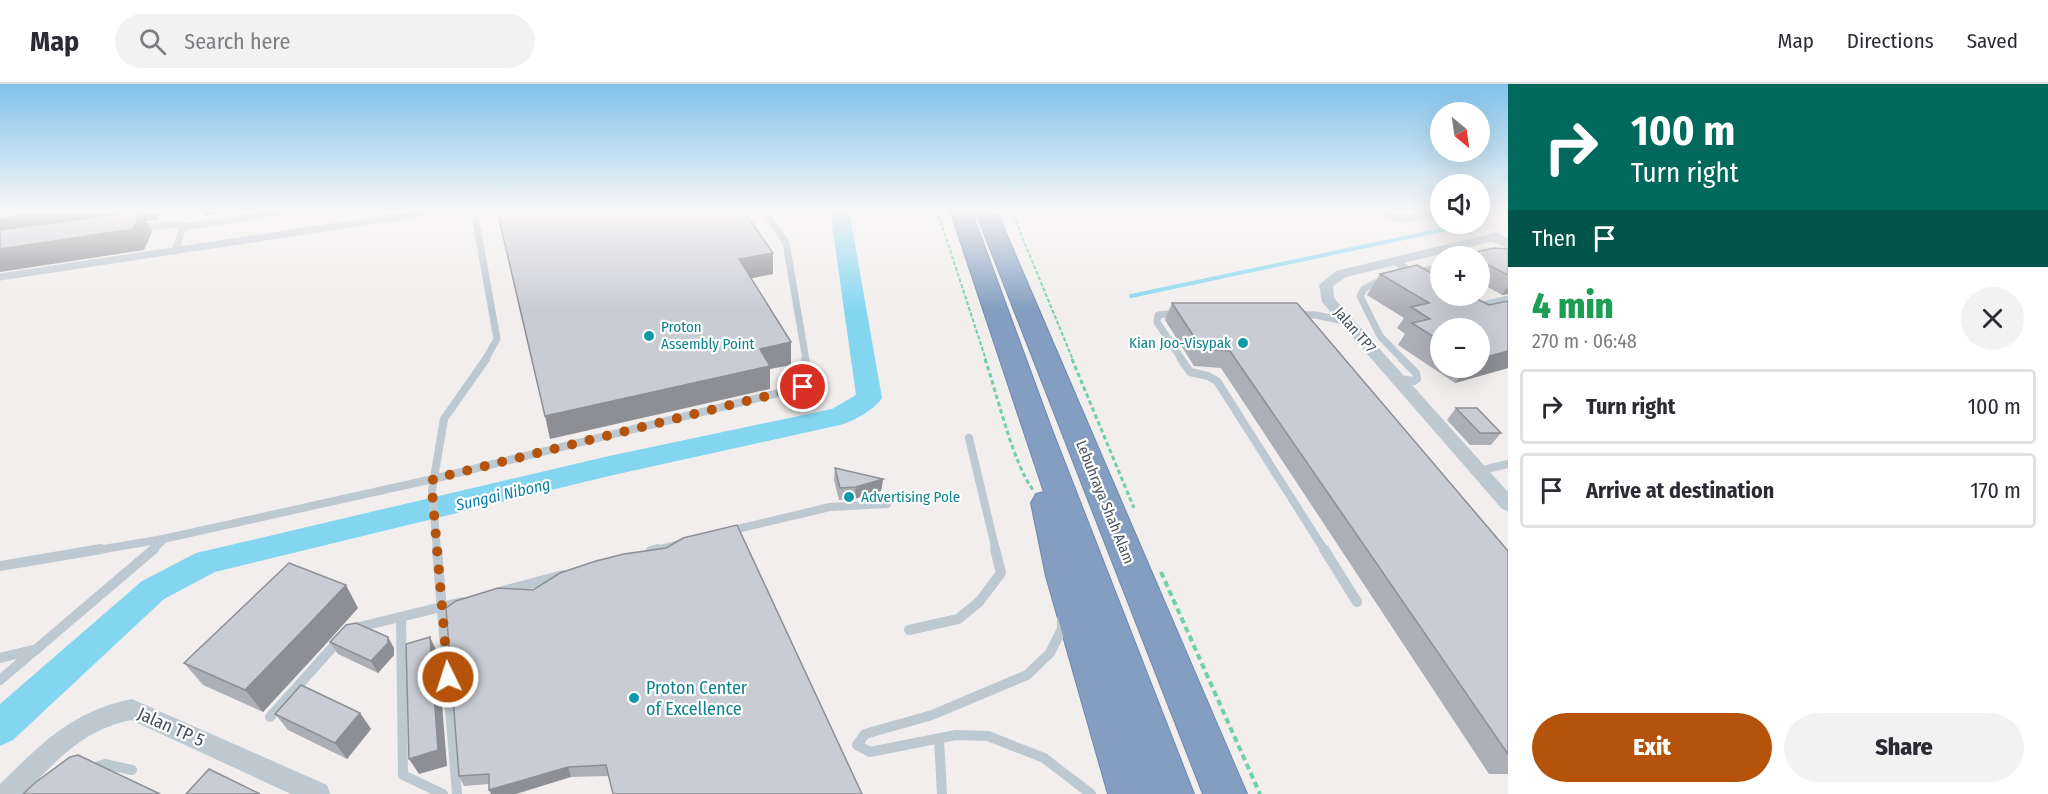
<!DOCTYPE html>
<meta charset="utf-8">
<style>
body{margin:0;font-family:"Fira Sans Condensed",sans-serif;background:#f2f2f3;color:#2b2b33;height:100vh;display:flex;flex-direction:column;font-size:22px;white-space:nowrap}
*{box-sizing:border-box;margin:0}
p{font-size:20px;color:#7c7c81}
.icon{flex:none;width:33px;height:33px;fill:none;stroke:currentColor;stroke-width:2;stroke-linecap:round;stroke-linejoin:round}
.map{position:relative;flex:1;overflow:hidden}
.side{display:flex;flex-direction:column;background:#fff;width:540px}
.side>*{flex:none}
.top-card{background:#00695c;color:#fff;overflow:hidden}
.needle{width:39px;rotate:151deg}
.fabs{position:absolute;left:1430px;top:18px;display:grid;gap:12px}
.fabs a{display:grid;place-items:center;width:60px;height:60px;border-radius:50%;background:#fff;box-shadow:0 6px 24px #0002;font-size:30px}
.pin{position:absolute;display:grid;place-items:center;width:51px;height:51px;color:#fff;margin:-26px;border:3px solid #fff;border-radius:50%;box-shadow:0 2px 6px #0007}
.me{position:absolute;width:66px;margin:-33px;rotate:356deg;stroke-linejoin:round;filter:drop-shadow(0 0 4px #0008)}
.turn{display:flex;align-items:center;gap:21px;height:126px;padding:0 24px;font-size:27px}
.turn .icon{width:78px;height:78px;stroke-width:2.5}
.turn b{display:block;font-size:42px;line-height:51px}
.then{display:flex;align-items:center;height:57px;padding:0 24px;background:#0003;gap:12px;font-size:22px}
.round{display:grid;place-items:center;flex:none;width:63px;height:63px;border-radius:32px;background:#f2f2f3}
.overview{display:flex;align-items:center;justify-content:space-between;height:102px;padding:0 24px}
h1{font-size:36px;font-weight:800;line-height:45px;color:#1e9e55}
.primary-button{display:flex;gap:12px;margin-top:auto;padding:12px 24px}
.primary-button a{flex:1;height:69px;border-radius:36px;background:#b45309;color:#fff;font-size:24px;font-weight:800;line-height:69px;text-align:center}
.primary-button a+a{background:#f2f2f3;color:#2b2b33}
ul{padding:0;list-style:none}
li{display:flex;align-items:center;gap:18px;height:75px;margin:0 12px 9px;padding:0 12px;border:3px solid #e1e1e2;border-radius:6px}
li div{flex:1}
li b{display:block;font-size:22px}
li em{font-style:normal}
header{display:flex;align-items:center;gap:36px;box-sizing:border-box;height:84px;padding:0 30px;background:#fff;border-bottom:2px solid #e1e1e2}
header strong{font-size:28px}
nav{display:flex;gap:33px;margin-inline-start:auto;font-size:21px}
.search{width:420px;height:54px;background:#f2f2f3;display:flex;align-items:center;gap:15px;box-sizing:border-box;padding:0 21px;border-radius:33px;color:#7c7c81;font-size:22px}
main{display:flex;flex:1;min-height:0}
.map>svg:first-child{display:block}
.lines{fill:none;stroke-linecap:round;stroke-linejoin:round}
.stream{stroke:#84d6f0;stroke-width:4}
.river{fill:#84d6f0;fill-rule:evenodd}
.motorway-casing{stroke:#6e89ab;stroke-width:2}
.path-far2{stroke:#6fd1a4;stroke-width:2;stroke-dasharray:4 2;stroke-linecap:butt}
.path-far1{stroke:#6fd1a4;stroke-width:3;stroke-dasharray:4.5 3;stroke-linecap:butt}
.path{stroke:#6fd1a4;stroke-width:4;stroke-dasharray:6 4;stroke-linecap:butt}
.service-far2{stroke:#bdc8d1;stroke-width:7}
.service-far1{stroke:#bdc8d1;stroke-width:8}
.service{stroke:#bdc8d1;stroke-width:10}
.minor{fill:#bdc8d1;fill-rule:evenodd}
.tertiary{fill:#bdc8d1;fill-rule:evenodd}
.motorway{fill:#839ec0;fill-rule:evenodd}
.wall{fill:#adafb6;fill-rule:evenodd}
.shaded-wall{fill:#8d8f94}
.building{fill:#c9ccd4;stroke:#8d8f94;stroke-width:1.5}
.route{stroke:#b45309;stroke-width:10;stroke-dasharray:0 18}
.culture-dot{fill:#0f9aa8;stroke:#fff;stroke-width:2}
.labels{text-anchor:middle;stroke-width:4.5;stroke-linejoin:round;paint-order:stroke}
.culture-label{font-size:15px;fill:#0d838f;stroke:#fff;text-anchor:start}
.street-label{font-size:15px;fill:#45505c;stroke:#fff}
.water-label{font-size:16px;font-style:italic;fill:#067fa7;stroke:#fff}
.near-culture-label{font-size:18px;fill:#0d838f;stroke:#fff;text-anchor:start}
.near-street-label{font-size:18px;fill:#45505c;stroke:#fff}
</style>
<header>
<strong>Map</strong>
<div class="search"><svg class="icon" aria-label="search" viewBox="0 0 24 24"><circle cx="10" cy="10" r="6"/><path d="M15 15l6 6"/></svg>Search here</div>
<nav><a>Map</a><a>Directions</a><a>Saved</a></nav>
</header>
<main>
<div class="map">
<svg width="1508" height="710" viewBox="0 0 1508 710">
<rect width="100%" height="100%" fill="#f1eeed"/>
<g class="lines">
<polyline class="stream" points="1131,212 1470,140"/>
<path class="river" d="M830 126H849L882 314C874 326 854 337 840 341L609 392 215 488 164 515 13 656 0 662V620L142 497 196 469 609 372 832 325 856 311Z"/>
<g class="motorway-casing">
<g id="motorway">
<polygon points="950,126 971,126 1052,346 1194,710 1108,710 1046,492 1031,419 1036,410 1044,408"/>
<polygon points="975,126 996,126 1247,710 1203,710"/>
</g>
</g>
<g class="path-far2">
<polyline points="937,126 986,276"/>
<polyline points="1011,126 1073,276"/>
</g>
<g class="path-far1">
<path d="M985 275C997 309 1013 381 1034 407"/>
<polyline points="1072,275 1134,424"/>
</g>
<polyline class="path" points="1161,488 1260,710"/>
<g class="service-far2">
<polyline points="474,126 497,255 485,276"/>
<polyline points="764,126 786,159 806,276"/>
<polyline points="1372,126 1402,135 1440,128"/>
<polyline points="183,143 294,126"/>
<polyline points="138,144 181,140 183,143 175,167"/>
<polyline points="1394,177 1414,189"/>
<polyline points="1418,189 1440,183"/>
<polyline points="0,193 444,126"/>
<polyline points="1375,199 1364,205 1360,212 1380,252 1403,276"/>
<polyline points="1487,220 1508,215"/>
<polyline points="1177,229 1158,231 1157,238 1182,276"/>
<polyline points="1295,230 1316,231 1348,238"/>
</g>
<g class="service-far1">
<polyline points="1181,275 1190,288 1208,292 1217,297 1325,467"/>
<polyline points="1399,295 1414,297 1417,295 1416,289 1402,275"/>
<polyline points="969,354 996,467"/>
<polyline points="1479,387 1508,380"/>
<polyline points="729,447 830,423 887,420"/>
<polyline points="92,467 163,455 433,395 803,303 808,291 805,275"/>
<polyline points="152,467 163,456"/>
<polyline points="437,467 432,406 444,335 486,275"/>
<polyline points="652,467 679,460"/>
</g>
<g class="service">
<polyline points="437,465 457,710"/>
<polyline points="1324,465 1357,518"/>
<polyline points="651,467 658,465"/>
<polyline points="0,482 101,465"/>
<polyline points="503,507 563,491"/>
<polyline points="401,533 403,691 443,710"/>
<polyline points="1062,535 1062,545 1050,569 1027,591 932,631 865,650 857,661 870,668 956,651 988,652 1044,674 1091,710"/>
<polyline points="355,544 462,518"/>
<polyline points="909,546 958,535 979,518 1001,489 995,465"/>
<polyline points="0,574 37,565"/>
<polyline points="0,596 154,465"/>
<polyline points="270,633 340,555"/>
<polyline points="939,655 942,710"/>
<polyline points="90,685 105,680 132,686"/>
</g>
<g class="minor">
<polygon points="1494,149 1498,150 1498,156 1346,193 1333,202 1334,214 1508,408 1508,427 1502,425 1322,218 1319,201 1336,187"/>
<path d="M132 615 327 701 330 710H291L131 636C83 646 57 676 24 710H0V700C42 659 72 627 132 615Z"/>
</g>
<polygon class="tertiary" points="1494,148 1508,154 1508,165 1489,156 1486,153 1489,150"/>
<use href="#motorway" class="motorway"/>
</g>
<g class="wall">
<polygon points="1508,165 1508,210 1502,211 1479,198 1479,172 1465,172 1467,170"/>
<path d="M1380 190 1489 221 1508 217V284L1455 299 1398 261 1405 250 1397 244 1404 234 1367 211ZM1440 244 1479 284H1440Z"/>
<polygon points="1172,219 1508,467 1508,690 1489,690 1221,284 1194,282 1165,236"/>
<polygon points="1456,324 1501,349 1491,361 1470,361 1447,336"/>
<polygon points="835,384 883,395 881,407 854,415 839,416 834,396"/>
<polygon points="358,524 323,563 263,628 203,601 184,579"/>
<polygon points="446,524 862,710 609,692 571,693 464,702 459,692"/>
<polygon points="330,558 394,564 394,571 378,589 338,570"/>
<polygon points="360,629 371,645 347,675 288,646 275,630"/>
</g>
<g class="shaded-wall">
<polygon points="65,126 157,126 159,131 157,136 146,137 152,148 144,166 0,188 0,135"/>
<polygon points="202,126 243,126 205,132"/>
<polygon points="773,169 773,190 739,197 739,175"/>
<polygon points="1508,202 1508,210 1502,211"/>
<polygon points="791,258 791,281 770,285 770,305 550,355 545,332 760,265"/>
<polygon points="1508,267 1508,284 1455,299 1467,284 1479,284 1479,275"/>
<polygon points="883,395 881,407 854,415 856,403"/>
<polygon points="346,501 358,524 323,563 263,628 245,606"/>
<polygon points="388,553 394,564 394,571 378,589 371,577"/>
<polygon points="430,553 438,570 447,682 419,690 409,675"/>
<polygon points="360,629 371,645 347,675 335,659"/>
<polygon points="568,683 571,693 516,710 491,710 489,706"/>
</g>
<g class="building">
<polygon points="0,126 65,126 0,135"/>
<polygon points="497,126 743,126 773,169 739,175 791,258 760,265 770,282 545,332"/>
<polygon points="141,127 133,145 0,165 0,146"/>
<polygon points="1494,164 1508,165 1508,191 1479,176 1479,172 1473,172 1467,170"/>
<polygon points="1417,181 1440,194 1440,212 1471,212 1489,221 1508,217 1508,267 1479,275 1479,244 1440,244 1440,257 1412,239 1430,235 1411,223 1429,219 1380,190"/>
<polygon points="1172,219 1297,219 1508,467 1508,670 1230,267 1202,265"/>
<polygon points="1456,324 1477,324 1501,349 1480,349"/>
<polygon points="835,384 883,395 856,403 840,404"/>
<polygon points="737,441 862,710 613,710 606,681 568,683 489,706 489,690 459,692 446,524 456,517 498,504 533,506 560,489 596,477 624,470 666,464 683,454"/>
<polygon points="289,479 346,501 309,540 245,606 184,579"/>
<polygon points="356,539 388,553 388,559 371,577 330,558 346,541"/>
<polygon points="430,553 438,666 409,675 406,560"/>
<polygon points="301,601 360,629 335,659 275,630"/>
<polygon points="78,671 160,710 23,710 36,698 70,673"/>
<polygon points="209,685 260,710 186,710"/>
</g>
<linearGradient id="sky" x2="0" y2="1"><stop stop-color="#80c2eb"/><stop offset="0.56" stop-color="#f9f7f7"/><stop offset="1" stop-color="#f9f7f7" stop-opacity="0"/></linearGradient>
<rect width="1508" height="226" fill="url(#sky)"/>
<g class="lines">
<polyline class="route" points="448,593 432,406 433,395 803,303"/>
</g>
<g class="culture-dot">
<circle cx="649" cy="252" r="6"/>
<circle cx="1243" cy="259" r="6"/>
<circle cx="849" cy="413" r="6"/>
<circle cx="634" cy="614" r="6"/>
</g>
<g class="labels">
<g class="culture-label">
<text x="661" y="248">Proton<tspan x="661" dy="17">Assembly Point</tspan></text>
<text x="1231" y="264" text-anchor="end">Kian Joo-Visypak</text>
<text x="861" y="418">Advertising Pole</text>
</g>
<g class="street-label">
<text transform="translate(1355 246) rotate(49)" y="5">Jalan TP7</text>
<text transform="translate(1105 418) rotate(68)" y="5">Lebuhraya Shah Alam</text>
</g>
<g class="water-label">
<text transform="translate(503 410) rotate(-13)" y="6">Sungai Nibong</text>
</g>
<g class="near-culture-label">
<text x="646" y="610">Proton Center<tspan x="646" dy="21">of Excellence</tspan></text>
</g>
<g class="near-street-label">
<text transform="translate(171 643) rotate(24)" y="6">Jalan TP 5</text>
</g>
</g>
</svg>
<div class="fabs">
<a><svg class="needle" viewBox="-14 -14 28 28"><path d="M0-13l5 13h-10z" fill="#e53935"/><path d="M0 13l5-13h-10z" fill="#7c7c81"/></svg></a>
<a><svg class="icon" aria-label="sound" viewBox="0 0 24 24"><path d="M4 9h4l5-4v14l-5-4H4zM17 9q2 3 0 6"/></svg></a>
<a>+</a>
<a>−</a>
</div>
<div class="pin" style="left:803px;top:303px;background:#d93025"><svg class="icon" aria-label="arrive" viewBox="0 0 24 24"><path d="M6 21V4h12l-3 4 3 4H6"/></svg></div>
<svg class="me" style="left:448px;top:593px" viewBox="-20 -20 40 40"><circle r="17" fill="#b45309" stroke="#fff" stroke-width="3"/><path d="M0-11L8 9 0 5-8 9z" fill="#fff"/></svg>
</div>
<section class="side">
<div class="top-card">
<div class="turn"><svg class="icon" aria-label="right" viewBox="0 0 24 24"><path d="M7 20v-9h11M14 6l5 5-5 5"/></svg><div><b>100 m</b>Turn right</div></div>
<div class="then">Then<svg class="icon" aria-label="arrive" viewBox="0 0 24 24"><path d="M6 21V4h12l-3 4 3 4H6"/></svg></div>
</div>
<div class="overview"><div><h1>4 min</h1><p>270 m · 06:48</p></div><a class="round"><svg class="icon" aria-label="close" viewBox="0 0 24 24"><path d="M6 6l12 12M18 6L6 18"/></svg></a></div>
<ul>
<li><svg class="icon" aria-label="right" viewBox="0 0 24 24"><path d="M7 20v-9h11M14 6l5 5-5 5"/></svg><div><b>Turn right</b></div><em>100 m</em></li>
<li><svg class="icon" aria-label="arrive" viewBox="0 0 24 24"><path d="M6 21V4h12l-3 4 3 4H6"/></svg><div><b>Arrive at destination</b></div><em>170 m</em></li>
</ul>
<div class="primary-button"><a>Exit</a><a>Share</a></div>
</section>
</main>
